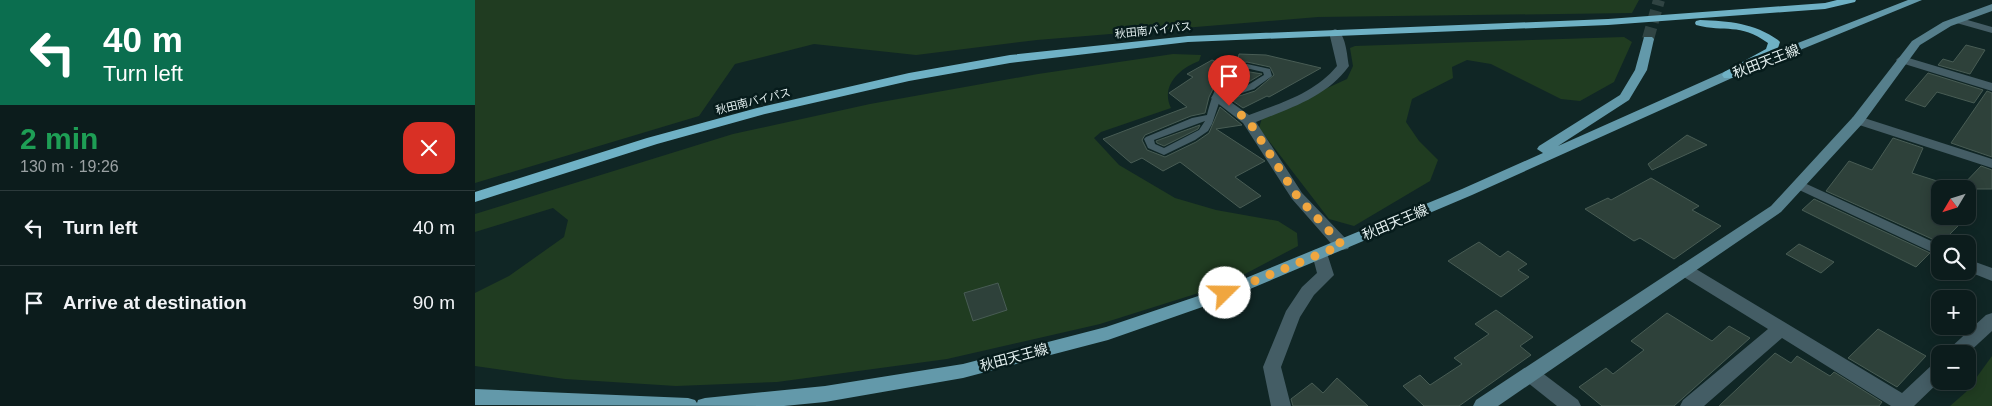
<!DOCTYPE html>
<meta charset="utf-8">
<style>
body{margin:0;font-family:Helvetica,"Noto Sans JP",sans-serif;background:#152525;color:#f1f3f6;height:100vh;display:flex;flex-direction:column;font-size:19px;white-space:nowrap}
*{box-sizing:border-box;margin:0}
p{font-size:16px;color:#9aa1a3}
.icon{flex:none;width:28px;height:28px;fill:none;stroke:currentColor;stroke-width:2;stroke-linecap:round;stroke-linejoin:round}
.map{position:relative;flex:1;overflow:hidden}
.drawer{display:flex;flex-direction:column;background:#0c1c1c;width:475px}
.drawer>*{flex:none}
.top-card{background:#0b6e4f;color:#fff;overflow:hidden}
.needle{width:32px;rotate:232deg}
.tools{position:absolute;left:1456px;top:180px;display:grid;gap:10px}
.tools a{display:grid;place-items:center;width:45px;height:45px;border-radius:10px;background:#0c1c1c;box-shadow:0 2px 12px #0003,0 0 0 1px #2c3a3b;font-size:25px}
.pin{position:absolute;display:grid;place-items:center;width:42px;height:42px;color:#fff;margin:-51px -21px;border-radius:50% 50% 50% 0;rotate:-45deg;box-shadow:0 0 5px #0007}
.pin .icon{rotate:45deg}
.me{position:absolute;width:55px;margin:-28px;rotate:68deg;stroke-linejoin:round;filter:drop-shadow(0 0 4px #0008)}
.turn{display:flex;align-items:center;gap:18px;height:105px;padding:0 20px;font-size:22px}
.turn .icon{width:65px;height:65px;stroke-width:2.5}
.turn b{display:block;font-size:35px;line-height:42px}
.round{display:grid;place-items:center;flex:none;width:52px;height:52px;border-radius:15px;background:#152525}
.summary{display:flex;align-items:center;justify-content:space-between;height:85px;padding:0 20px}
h1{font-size:30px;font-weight:700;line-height:38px;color:#1e9e55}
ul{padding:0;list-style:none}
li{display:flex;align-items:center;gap:15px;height:75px;padding:0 20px;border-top:1px solid #2c3a3b}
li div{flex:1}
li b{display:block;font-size:19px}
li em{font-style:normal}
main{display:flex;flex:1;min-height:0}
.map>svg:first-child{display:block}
.green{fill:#203c21}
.building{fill:#2e413a;stroke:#485c54}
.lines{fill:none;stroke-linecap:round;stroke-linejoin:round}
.primary-tunnel{stroke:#304443;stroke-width:12;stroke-dasharray:12 5.5;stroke-linecap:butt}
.lane{fill:#445d65;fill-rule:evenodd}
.street{fill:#445d65;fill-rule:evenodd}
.secondary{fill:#567f8c;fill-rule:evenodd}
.primary{fill:#6399aa;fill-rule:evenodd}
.highway{fill:#6fb1c5;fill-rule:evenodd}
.route{stroke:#f0a63f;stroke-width:9;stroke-dasharray:0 16.2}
.labels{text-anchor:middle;stroke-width:5;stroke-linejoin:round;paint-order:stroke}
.far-street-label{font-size:11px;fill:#e4f0f0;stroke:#071c1c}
.street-label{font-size:14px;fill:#e4f0f0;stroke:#071c1c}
</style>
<main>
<section class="drawer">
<div class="top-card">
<div class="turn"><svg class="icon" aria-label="left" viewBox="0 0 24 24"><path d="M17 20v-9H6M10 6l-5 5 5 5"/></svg><div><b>40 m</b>Turn left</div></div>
</div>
<div class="summary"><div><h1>2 min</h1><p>130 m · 19:26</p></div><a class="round" style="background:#d93025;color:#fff"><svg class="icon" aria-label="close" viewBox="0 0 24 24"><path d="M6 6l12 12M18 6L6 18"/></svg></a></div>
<ul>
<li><svg class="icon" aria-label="left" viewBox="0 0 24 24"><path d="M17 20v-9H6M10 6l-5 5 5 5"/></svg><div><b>Turn left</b></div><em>40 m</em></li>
<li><svg class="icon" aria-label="arrive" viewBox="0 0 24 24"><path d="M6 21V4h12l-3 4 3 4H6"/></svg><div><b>Arrive at destination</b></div><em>90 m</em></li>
</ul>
</section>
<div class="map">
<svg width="1517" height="406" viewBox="0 0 1517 406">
<rect width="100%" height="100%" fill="#102625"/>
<g class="green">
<polygon points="0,0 1164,0 1157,13 843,17 562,40 441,55 339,44 260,64 224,116 0,183"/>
<polygon points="1149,37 1157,42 1139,82 1105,101 1086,99 1016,64 992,60 977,67 978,78 937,99 931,122 944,141 963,160 955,181 879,226 854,219 784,128 787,118 872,79 878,66 875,48 880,46"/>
<path d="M698 54 726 55 724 61C705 68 685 86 696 108L626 132 619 138 644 165 700 198 741 210 803 221 822 233 823 246 749 285 625 324 472 359 302 382 201 386 90 379 0 366V293L34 276 89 237 93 220 78 208 0 232V214L258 134 395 104 563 74Z"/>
<polygon points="1517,356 1517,406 1475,406 1491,392"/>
</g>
<g class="building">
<polygon points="1491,45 1510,50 1495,74 1463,65 1468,59 1478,62"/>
<polygon points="764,54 791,55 846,68 794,97 792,96 768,108 755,99 780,91 799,75 795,67 772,62 762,64"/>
<polygon points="737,60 755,68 742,81 734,97 730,113 716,116 670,135 667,140 672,150 690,157 721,142 734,133 745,107 767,125 741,129 790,161 760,177 786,196 765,208 705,162 688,171 667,158 656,163 628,139 712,107 694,93 718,77 712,74"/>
<polygon points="769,71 787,74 772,83 751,91 757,77"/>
<polygon points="1453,73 1508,90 1499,103 1462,92 1450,107 1430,100"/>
<polygon points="1512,91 1517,93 1517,157 1476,143"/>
<polygon points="725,125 723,129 689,146 682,143 681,141"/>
<polygon points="1212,135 1232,145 1177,170 1173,164"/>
<polygon points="1418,138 1448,148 1437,173 1465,182 1465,216 1471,216 1486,223 1466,243 1351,191 1374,161 1397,170"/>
<polygon points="1506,166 1517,170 1517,189 1484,189"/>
<polygon points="1176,178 1224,206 1217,210 1246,226 1199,259 1165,238 1159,241 1110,209 1133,198 1136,200"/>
<polygon points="1339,199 1455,253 1441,267 1327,210"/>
<polygon points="1004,242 1025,257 1033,251 1052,264 1043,270 1054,277 1026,297 973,261"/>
<polygon points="1324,244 1359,262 1346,273 1311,254"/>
<polygon points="523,283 532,310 498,321 489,293"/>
<polygon points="1021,310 1058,337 1045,346 1056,355 984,406 949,406 928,386 945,375 955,385 987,364 979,358 1014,334 1000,324"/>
<polygon points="1192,313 1237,341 1254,326 1275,338 1199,406 1127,406 1104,387 1131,368 1138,374 1169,350 1156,341"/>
<polygon points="1403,329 1451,356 1422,387 1373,358"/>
<polygon points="1300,353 1316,363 1322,356 1355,376 1359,372 1407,402 1404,406 1244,406"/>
<polygon points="862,378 893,406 818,406 816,399 837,383 848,393"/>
</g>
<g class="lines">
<polyline class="primary-tunnel" points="1173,39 1184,0"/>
<path class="lane" d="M772 64 795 69 797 76 779 89 745 100 737 124 733 131 720 140 689 155 673 148 669 139 671 137 717 118 732 115C738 93 745 66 772 64ZM768 69H775L788 72 789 75 773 85 747 94 756 76ZM730 121 724 130 689 148 680 144 679 140Z"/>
<g class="street">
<polygon points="1482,17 1517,27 1517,33 1478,22 1477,20"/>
<path d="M860 29C871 32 872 56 874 66 852 97 815 108 781 122L827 193 873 241 875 245 873 249 867 250 861 249 817 199 768 123 736 98 738 95H746L774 115C806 103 840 93 862 66L854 32Z"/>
<polygon points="1427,56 1517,83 1517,91 1423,62 1421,60 1423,58"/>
<polygon points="1383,116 1517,159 1517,168 1378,123 1376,120 1378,117"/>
<polygon points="1325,181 1465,245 1465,256 1320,188 1318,185 1320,182"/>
<polygon points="845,249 851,250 859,275 839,295 825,317 806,367 816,406 796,406 788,367 811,311 827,287 842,273 837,254 839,250"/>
<polygon points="1492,259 1517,268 1517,281 1492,271"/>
<polygon points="1210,264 1216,266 1427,393 1458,364 1465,362 1465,381 1439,406 1416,406 1307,338 1229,406 1205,406 1208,400 1293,329 1204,274 1202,270 1204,266"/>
<polygon points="1517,313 1517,331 1492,354 1472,354 1474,349 1511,315"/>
<polygon points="1055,367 1062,369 1103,400 1106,406 1082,406 1048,379 1046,374 1048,369"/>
</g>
<polygon class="secondary" points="1517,4 1517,11 1476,26 1445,45 1388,123 1306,212 1023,406 998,406 1001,400 1296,206 1378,117 1437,41 1468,22"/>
<polygon class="primary" points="1433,0 1447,0 1257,78 997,195 756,297 633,340 488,378 350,402 309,406 0,405 0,389 213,398 220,400 222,403 223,400 230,398 350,386 488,364 631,327 744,289 987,189 1068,153 1062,149 1064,146 1145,95 1160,70 1169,37 1177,37 1179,39 1172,70 1154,100 1083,146 1249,72"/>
<g class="highway">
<polygon points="1362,0 1381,0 1380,2 1350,9 1133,25 713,42 535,63 434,81 290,114 182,144 0,202 0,192 172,138 282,108 434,73 535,55 713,36 1133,19 1350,3"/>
<path d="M1225 20C1254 21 1279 23 1303 40L1305 42 1302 51 1257 78H1249L1247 75 1249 72 1291 49 1293 43C1264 22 1251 33 1221 25L1220 23 1221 21Z"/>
</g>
</g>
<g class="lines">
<polyline class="route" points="750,293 867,245 822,196 773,120 754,106"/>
</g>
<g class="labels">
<g class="far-street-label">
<text transform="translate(678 30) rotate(-6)" y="4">秋田南バイパス</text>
<text transform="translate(278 101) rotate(-14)" y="4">秋田南バイパス</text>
</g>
<g class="street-label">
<text transform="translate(1291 61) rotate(-21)" y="5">秋田天王線</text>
<text transform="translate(920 222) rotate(-23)" y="5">秋田天王線</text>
<text transform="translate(539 357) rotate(-15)" y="5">秋田天王線</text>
</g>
</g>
</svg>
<div class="tools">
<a><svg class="needle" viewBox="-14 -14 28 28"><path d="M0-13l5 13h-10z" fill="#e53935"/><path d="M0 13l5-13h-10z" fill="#9aa1a3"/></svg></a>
<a><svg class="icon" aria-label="search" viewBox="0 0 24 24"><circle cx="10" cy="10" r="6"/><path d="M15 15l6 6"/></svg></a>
<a>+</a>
<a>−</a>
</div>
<div class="pin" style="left:754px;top:106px;background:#d93025"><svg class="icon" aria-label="arrive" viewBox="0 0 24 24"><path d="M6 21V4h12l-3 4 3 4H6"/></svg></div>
<svg class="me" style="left:750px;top:293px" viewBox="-20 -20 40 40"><circle r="19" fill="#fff"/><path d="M0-13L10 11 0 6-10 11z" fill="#f0a63f"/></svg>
</div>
</main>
